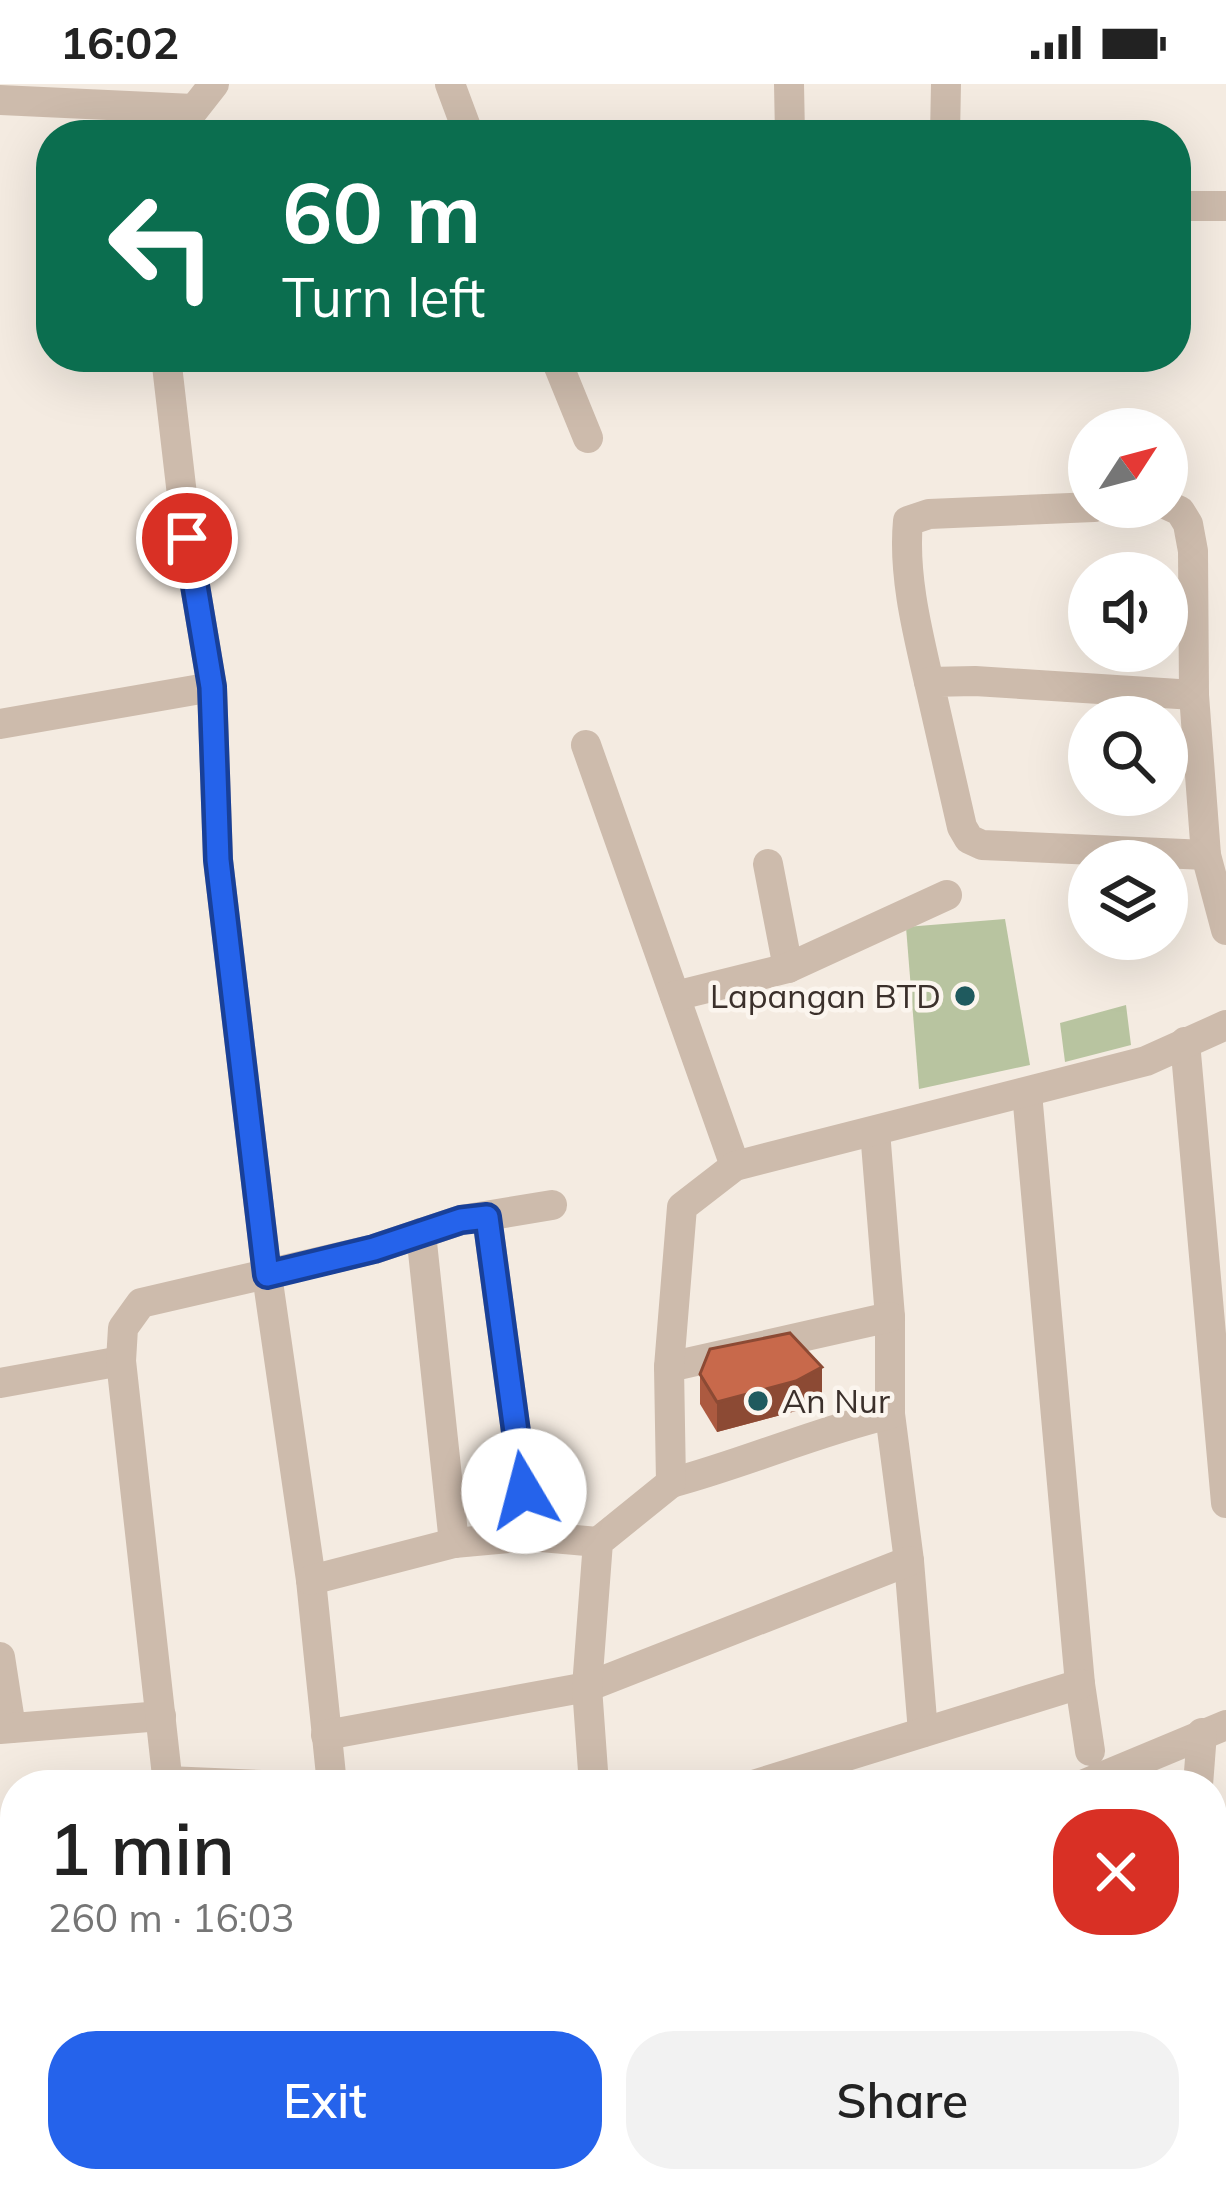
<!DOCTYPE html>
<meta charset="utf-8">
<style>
body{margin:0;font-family:Mulish,sans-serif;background:#f2f2f2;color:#222;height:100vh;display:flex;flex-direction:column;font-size:45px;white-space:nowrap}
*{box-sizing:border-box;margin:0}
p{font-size:39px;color:#767676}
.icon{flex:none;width:66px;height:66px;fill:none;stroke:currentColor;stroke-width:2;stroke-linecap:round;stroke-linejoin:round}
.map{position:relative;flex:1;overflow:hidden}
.sheet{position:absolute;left:0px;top:1686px;width:1227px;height:423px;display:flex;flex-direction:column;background:#fff;border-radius:48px 48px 0 0;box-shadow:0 12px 48px #0002}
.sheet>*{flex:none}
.top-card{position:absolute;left:36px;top:36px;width:1155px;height:252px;border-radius:48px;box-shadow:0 12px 48px #0002;background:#0b6e4f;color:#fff;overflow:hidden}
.needle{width:78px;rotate:54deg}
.controls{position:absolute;left:1068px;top:324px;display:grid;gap:24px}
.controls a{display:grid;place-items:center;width:120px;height:120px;border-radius:50%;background:#fff;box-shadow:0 12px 48px #0002;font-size:60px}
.pin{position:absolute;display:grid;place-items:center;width:102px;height:102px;color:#fff;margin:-51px;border:6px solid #fff;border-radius:50%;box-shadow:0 3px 12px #0007}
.me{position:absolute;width:132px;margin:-66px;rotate:352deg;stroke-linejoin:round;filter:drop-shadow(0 0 9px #0008)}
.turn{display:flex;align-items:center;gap:42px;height:252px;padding:0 48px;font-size:54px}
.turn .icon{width:156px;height:156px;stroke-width:2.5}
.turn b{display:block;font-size:84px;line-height:102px}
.round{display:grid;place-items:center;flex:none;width:126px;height:126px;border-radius:48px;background:#f2f2f2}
.head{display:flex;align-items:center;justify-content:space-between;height:204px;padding:0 48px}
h1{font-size:72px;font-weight:600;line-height:90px}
.action{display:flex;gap:24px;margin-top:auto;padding:24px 48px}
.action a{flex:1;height:138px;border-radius:48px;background:#2563eb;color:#fff;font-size:48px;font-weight:600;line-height:138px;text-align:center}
.action a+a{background:#f2f2f2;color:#222}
.status{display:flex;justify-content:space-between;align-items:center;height:84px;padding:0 60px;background:#fff;direction:ltr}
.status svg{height:33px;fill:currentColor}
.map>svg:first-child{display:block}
.green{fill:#b8c4a0}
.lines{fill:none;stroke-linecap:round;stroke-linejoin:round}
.minor{stroke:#cdbbac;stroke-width:30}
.wall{fill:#ac5a40}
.shaded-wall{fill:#8c4a34}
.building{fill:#c8694b;stroke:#8c4a34;stroke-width:3}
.route-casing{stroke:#184099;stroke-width:30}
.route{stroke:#2563eb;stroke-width:21}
.poi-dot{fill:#1f5a5e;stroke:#fbf5ee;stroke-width:4.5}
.labels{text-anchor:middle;stroke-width:9;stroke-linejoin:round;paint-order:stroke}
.poi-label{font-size:33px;fill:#3b302b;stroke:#fbf5ee;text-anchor:end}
</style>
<div class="status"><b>16:02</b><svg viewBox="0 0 49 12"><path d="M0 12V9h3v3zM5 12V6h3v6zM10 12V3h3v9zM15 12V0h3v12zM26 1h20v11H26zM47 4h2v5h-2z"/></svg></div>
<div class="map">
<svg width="1226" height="2107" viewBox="0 0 1226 2107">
<rect width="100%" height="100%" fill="#f4ebe1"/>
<g class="green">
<polygon points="1005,835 1030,981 919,1005 906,843"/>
<polygon points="1126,921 1131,961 1065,978 1060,939"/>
</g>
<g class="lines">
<g class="minor">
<polyline points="450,0 469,51"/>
<polyline points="789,0 790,51"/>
<polyline points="0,16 193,25"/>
<polyline points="174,51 214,0"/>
<polyline points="945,51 946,0"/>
<polyline points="1176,122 1226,122"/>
<polyline points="166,273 187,454 212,603 218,776 267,1191 311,1496 332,1701"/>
<polyline points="555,273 588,354"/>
<polyline points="1167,421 1180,427 1188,440 1193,467 1194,611 1206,771 1226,846"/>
<path d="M929 598C917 546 903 490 908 437L929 430 1094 423"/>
<polyline points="1194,611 975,597 929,598 962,743 969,755 982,761 1206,771"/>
<polyline points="0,640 212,603"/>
<polyline points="586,661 735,1082"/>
<polyline points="768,780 788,884"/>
<polyline points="675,912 788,884 947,811"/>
<polyline points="1185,958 1226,1419"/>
<polyline points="1027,1009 1080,1600 1090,1667"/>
<polyline points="875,1047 890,1233 890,1330 909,1477 923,1648"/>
<polyline points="487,1133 530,1452"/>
<polyline points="421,1149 454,1459"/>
<polyline points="669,1283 890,1233"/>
<polyline points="0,1299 121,1277"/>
<path d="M671 1399C746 1379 815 1348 890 1330"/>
<polyline points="311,1496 454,1459 530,1452 598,1458"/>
<polyline points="0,1573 11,1644"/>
<polyline points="0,1645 161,1632"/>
<polyline points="326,1651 587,1603 909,1477"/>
<polyline points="167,1697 261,1701"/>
<polyline points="168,1701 121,1277 123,1244 141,1219 374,1165 461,1136 552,1121"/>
<polyline points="594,1701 587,1603 598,1458 671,1399 669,1283 682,1123 735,1082 1146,977 1226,941"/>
<polyline points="753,1701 1080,1600"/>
<polyline points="1082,1701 1226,1641"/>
<polyline points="1198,1701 1202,1649"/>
<polyline points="0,1793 15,1792"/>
<polyline points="0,1986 15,1985"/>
<polyline points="1212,2055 1226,2050"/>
<polyline points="295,2107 299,2094"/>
<polyline points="560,2107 561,2094"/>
<polyline points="1023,2107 1024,2094"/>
<polyline points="1076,2107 1112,2094"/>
<polyline points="1165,2107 1166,2094"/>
</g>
</g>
<polygon class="wall" points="700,1290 822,1313 796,1327 717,1348 700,1320"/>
<polygon class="shaded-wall" points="822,1283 822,1313 796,1327 717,1348 717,1318"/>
<polygon class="building" points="790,1249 822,1283 796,1297 717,1318 700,1290 710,1265"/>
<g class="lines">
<g class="route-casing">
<polyline id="route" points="187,454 212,603 218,776 267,1191 374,1165 461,1136 487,1133 524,1407"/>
</g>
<use href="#route" class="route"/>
</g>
<g class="poi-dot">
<circle cx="965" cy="912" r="12"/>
<circle cx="758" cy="1317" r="12"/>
</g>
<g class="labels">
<g class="poi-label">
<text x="941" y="924">Lapangan BTD</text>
<text x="782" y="1329" text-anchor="start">An Nur</text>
</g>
</g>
</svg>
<div class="controls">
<a><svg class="needle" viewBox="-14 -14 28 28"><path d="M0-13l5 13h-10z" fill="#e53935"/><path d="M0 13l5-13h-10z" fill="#767676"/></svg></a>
<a><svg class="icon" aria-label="sound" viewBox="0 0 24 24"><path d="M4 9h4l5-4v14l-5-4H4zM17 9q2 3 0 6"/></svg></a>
<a><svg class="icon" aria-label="search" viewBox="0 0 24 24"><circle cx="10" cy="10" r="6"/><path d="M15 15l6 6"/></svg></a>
<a><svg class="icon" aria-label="layers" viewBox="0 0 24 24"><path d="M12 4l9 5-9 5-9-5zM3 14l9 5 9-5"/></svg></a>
</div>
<div class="pin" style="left:187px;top:454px;background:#d93025"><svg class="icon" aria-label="arrive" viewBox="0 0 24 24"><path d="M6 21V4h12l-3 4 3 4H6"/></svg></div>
<svg class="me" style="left:524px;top:1407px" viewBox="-20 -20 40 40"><circle r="19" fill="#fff"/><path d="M0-13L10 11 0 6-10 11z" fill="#2563eb"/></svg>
<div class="top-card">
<div class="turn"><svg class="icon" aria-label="left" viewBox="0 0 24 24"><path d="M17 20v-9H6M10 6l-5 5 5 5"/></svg><div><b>60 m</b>Turn left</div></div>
</div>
<section class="sheet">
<div class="head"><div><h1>1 min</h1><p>260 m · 16:03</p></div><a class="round" style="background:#d93025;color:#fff"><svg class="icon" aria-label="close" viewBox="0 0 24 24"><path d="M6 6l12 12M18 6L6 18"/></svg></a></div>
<div class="action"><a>Exit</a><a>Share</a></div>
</section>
</div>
